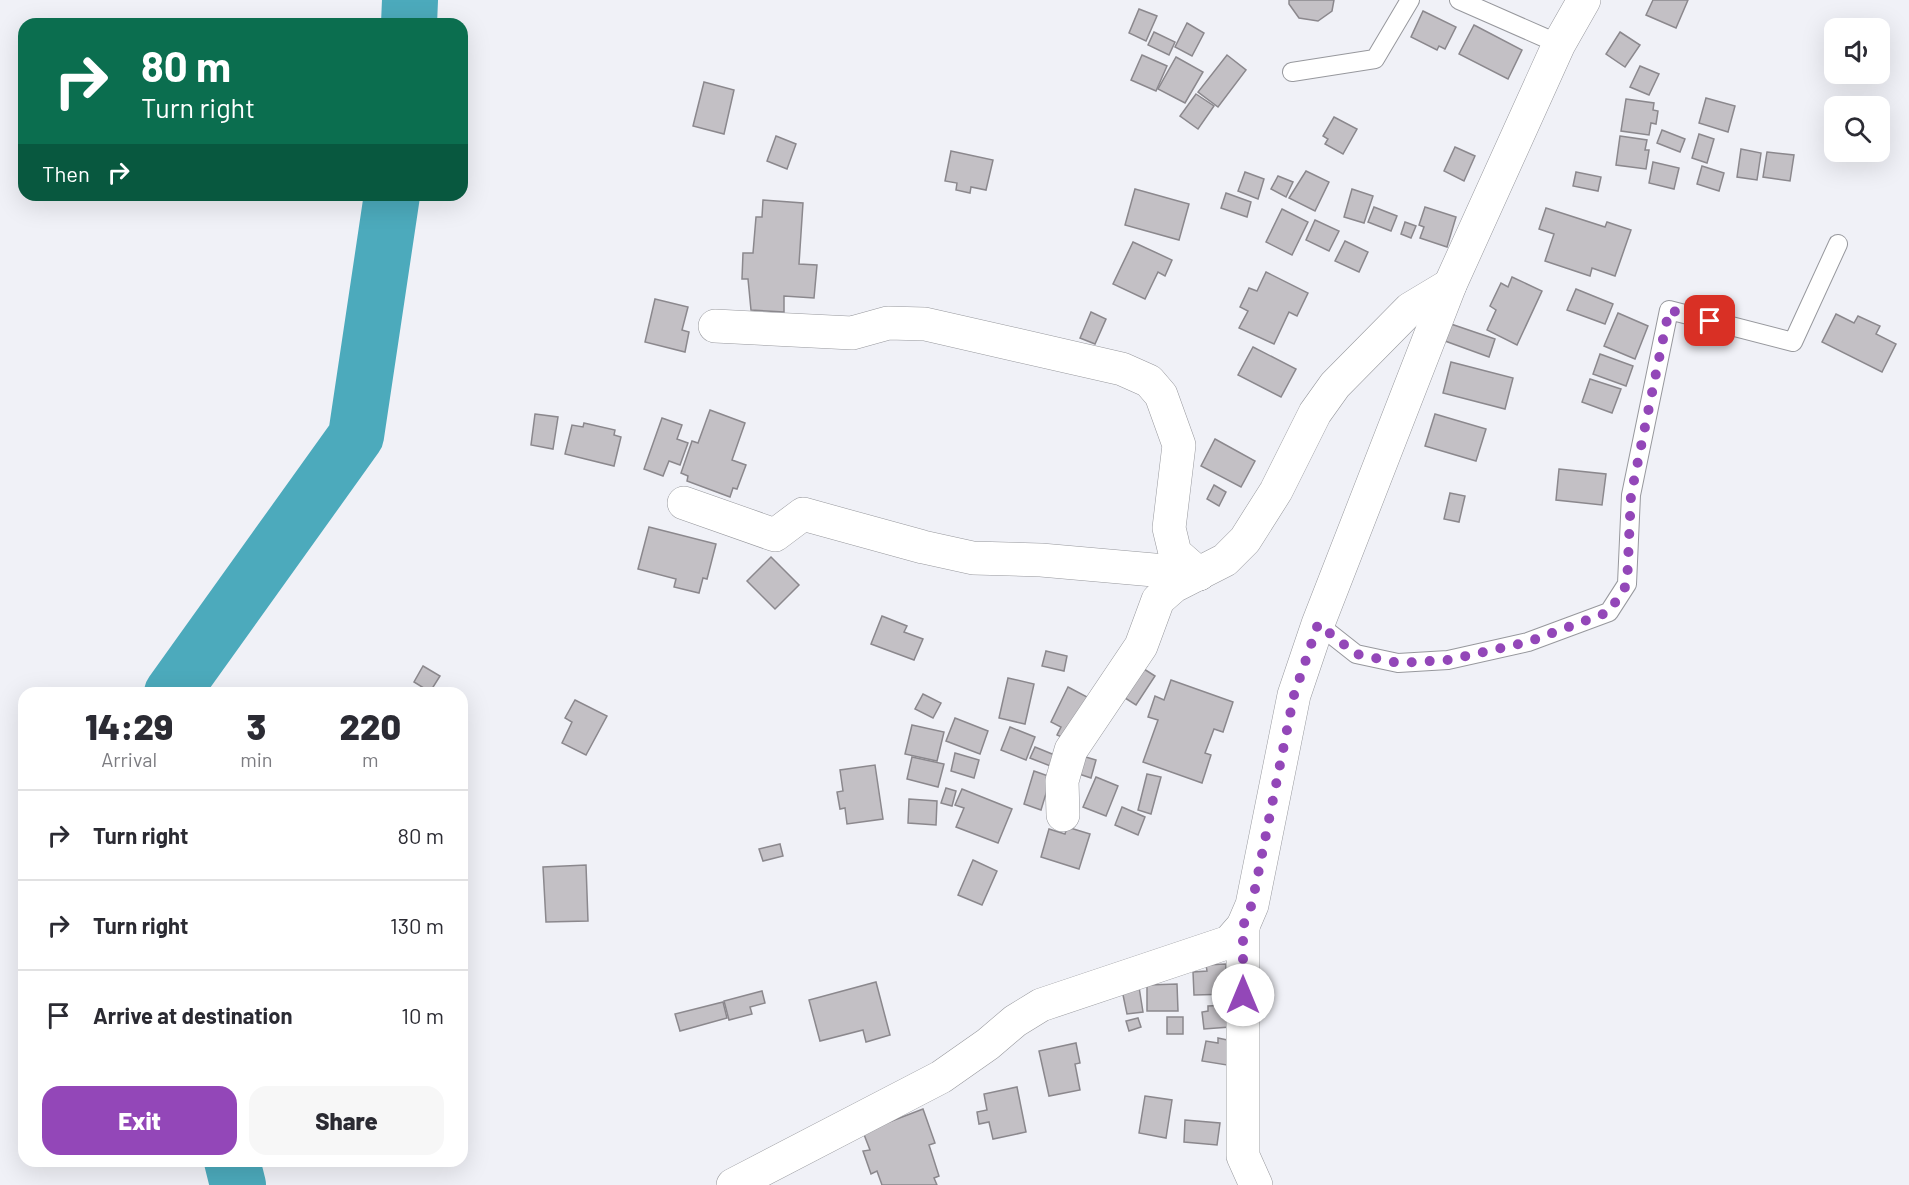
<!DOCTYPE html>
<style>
body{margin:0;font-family:Barlow,sans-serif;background:#f7f7f7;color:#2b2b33;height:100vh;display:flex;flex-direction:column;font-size:22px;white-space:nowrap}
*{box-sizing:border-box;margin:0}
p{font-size:20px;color:#7c7c81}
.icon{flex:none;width:33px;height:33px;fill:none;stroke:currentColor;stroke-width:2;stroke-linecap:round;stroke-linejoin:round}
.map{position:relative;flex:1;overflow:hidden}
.panel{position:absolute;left:18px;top:687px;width:450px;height:480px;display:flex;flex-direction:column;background:#fff;border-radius:18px;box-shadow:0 6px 24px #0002}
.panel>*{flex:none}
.banner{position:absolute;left:18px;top:18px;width:450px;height:183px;border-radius:18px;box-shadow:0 6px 24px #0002;background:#0b6e4f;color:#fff;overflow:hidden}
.tools{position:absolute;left:1824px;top:18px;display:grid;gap:12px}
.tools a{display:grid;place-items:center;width:66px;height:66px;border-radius:12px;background:#fff;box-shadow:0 6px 24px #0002;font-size:30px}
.pin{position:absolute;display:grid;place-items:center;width:51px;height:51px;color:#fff;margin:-26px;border-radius:12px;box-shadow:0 3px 9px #0006}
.me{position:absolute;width:66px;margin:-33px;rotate:0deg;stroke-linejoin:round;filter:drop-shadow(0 0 4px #0008)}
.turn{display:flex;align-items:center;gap:21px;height:126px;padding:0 24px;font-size:27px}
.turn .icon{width:78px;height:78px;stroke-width:2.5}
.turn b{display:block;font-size:42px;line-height:51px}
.then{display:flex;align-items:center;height:57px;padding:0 24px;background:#0003;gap:12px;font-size:22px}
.eta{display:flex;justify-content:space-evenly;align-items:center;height:102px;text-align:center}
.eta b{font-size:36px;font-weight:800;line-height:42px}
.primary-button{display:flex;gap:12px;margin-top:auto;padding:12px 24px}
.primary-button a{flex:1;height:69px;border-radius:18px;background:#9347b8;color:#fff;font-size:24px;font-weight:800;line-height:69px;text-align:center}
.primary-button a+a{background:#f7f7f7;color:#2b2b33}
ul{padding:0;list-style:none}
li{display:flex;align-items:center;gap:18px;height:90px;padding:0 24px;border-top:2px solid #e1e1e2}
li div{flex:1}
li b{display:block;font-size:22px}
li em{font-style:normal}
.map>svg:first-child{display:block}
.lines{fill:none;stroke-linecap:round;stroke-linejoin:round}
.river{stroke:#4caabc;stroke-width:56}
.building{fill:#c3c0c5;stroke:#8b888d;stroke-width:1.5}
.service-casing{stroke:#97989d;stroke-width:20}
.minor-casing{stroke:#97989d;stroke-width:34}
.service{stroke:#fff;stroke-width:18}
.minor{stroke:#fff;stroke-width:33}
.route{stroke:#9347b8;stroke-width:10;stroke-dasharray:0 18}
</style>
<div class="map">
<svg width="1909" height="1185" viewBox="0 0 1909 1185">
<rect width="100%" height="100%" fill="#f0f1f7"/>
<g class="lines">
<g class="river">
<polyline points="409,24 410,0"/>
<polyline points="172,693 356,436 392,195"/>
<polyline points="232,1161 238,1185"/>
</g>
</g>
<g class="building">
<polygon points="1289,0 1334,0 1332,11 1318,21 1299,18 1289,4"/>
<polygon points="1653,0 1688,0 1676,28 1646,15"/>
<polygon points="1139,9 1157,16 1146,41 1129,33"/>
<polygon points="1423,11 1456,27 1445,49 1439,46 1437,50 1411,37"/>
<polygon points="1187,23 1204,33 1192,56 1175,47"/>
<polygon points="1474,25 1522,50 1508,79 1459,54"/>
<polygon points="1154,32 1175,42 1169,55 1148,45"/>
<polygon points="1620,32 1640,45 1625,67 1606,54"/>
<polygon points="1142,55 1167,66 1156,91 1131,80"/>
<polygon points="1227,55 1246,70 1218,107 1198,92"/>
<polygon points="1176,57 1203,72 1185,103 1158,89"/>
<polygon points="1640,66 1659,74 1649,95 1630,87"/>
<polygon points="704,82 734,90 724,134 693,126"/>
<polygon points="1196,94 1214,106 1198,129 1180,116"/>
<polygon points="1706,98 1735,106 1728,132 1699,123"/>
<polygon points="1626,99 1654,103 1653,110 1658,111 1656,124 1651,123 1649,135 1621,131"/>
<polygon points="1334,117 1357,129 1343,154 1325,144 1328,139 1323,136"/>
<polygon points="1662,130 1685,139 1680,152 1657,143"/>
<polygon points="1699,134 1714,139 1707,163 1692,158"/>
<polygon points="776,136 796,144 787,169 767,161"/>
<polygon points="1620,136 1647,140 1645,150 1649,150 1646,169 1616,165"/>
<polygon points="1455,147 1475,156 1464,181 1444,171"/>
<polygon points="1741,149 1761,153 1757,180 1737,177"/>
<polygon points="951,151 993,160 986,190 971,187 970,193 956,190 957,183 945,181"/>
<polygon points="1767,152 1794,155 1790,181 1763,177"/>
<polygon points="1653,162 1679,168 1674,189 1649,183"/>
<polygon points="1702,166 1724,173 1719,191 1697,184"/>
<polygon points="1306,171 1329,182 1315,211 1289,198"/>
<polygon points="1245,172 1264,179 1258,199 1238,191"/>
<polygon points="1576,172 1601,177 1598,191 1573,186"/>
<polygon points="1278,176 1293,182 1286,197 1271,189"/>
<polygon points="1135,189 1189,204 1179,240 1125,225"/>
<polygon points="1352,189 1373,196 1364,223 1344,217"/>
<polygon points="1226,193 1251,202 1247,217 1221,208"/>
<polygon points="763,200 803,203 799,264 817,265 814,298 784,296 784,312 751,310 748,279 742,279 743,253 753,253 756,217 762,217"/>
<polygon points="1374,207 1397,216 1391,231 1368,222"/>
<polygon points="1425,207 1456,217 1447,247 1420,238 1424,227 1419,225"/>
<polygon points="1546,208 1605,227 1607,222 1631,230 1615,276 1592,268 1590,276 1545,261 1554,234 1539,229"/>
<polygon points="1282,209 1308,222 1292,255 1266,242"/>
<polygon points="1315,220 1339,231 1329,251 1306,240"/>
<polygon points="1405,222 1416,226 1411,238 1401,234"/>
<polygon points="1345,241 1368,252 1359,272 1335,261"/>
<polygon points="1133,242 1172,260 1165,276 1158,272 1145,299 1113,284"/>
<polygon points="1266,272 1308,293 1297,316 1289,312 1274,344 1239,328 1248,311 1240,307 1249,288 1257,291"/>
<polygon points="1512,277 1542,291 1517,345 1487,330 1496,310 1490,306 1501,283 1508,287"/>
<polygon points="1576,289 1613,304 1605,324 1567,310"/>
<polygon points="655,299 688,307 682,330 689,332 685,352 645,342"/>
<polygon points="1091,312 1106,319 1095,344 1080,338"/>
<polygon points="1618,313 1648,326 1635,359 1604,346"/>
<polygon points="1836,314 1854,323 1858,316 1880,326 1876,334 1896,344 1882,372 1822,342"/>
<polygon points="1451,324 1495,339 1489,357 1445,341"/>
<polygon points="1253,347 1296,369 1281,397 1238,375"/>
<polygon points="1600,354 1633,366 1626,386 1593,374"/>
<polygon points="1451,362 1513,378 1505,409 1443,393"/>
<polygon points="1590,379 1621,389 1612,413 1582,402"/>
<polygon points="710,410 745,423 732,460 746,465 737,489 733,488 730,497 687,481 688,476 681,473 692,441 698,443"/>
<polygon points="535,414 558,417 553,449 531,445"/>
<polygon points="1435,414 1486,429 1476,461 1425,446"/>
<polygon points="662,418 682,425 677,439 688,443 680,465 669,461 663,476 644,469"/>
<polygon points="584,423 615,430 614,435 621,437 614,466 565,454 572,425 583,427"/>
<polygon points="1215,439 1255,461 1241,487 1201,466"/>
<polygon points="1559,469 1606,474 1602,505 1556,500"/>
<polygon points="1214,485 1226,492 1219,506 1207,499"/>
<polygon points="1450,493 1465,496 1459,522 1444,519"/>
<polygon points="649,527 716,544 707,579 703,578 699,593 674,587 676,579 638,569"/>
<polygon points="771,557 799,585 775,609 747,581"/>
<polygon points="882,616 907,626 904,632 923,639 914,660 871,644"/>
<polygon points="1046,651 1067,656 1064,671 1042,666"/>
<polygon points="423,666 440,676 430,692 414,682"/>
<polygon points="1144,669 1155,676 1136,705 1125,698"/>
<polygon points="1008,678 1034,684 1025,724 999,718"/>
<polygon points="1171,680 1233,702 1223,732 1214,729 1205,753 1211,755 1202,783 1143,762 1158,720 1148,717 1155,696 1164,700"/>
<polygon points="1068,687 1089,698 1068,740 1057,735 1061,727 1051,722"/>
<polygon points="923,694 941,703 933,718 915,709"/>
<polygon points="575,700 607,716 586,755 562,743 572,722 565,718"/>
<polygon points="955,718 988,731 980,754 946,741"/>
<polygon points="912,725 944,732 937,761 905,754"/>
<polygon points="1010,727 1035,737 1026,760 1001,750"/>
<polygon points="1035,747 1057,756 1053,767 1030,758"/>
<polygon points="955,753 979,760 974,778 951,771"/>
<polygon points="1079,755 1096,760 1091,778 1073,772"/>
<polygon points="912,757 944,764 938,787 907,779"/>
<polygon points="875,765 883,819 847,824 845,808 840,809 837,792 843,791 840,770"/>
<polygon points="1034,771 1051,777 1041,810 1024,804"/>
<polygon points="1147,774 1161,777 1151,814 1138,810"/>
<polygon points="1096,777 1118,786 1106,816 1083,807"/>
<polygon points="946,788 956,791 952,806 941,803"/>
<polygon points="962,789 1012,809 998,843 956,827 964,808 955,805"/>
<polygon points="909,799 937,801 936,825 908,823"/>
<polygon points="1122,807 1145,817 1138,835 1115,825"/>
<polygon points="1067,827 1090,834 1079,869 1041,857 1049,829 1065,834"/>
<polygon points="780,844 783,856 763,861 759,849"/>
<polygon points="973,860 997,871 982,905 958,895"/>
<polygon points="586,865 588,921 546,922 543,867"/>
<polygon points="1226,964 1226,971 1232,970 1233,994 1194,995 1193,972 1207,971 1206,965"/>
<polygon points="876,982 890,1035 866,1042 863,1030 820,1041 809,1000"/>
<polygon points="1177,984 1178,1011 1147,1011 1147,985"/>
<polygon points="1139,987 1143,1012 1127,1014 1122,990"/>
<polygon points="762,991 765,1003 750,1007 752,1014 729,1020 724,1001"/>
<polygon points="723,1002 727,1018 680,1031 675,1014"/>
<polygon points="1228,1005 1230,1027 1204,1029 1202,1012 1208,1011 1208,1006"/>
<rect x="1167" y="1017" width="16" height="17"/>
<polygon points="1138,1018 1141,1027 1129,1031 1126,1021"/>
<polygon points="1218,1038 1237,1042 1233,1066 1202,1061 1206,1041 1218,1043"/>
<polygon points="1076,1043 1080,1063 1075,1064 1080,1090 1049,1096 1039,1051"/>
<polygon points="1017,1087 1026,1132 993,1139 989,1122 979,1124 977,1112 987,1110 984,1094"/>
<polygon points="1145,1096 1172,1100 1166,1138 1139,1133"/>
<polygon points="923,1109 935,1143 929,1145 939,1176 934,1178 937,1185 882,1185 877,1171 871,1174 863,1151 870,1150 863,1132"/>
<polygon points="1185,1120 1220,1123 1217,1145 1184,1142"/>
</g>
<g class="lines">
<g class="service-casing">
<g id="service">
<polyline points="1459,0 1559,44"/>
<polyline points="1292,72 1375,59 1410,0"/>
<polyline points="1318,624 1356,654 1398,663 1448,660 1528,642 1609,612 1627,584 1631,495 1669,310 1793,342 1838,244"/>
</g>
</g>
<g class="minor-casing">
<g id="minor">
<polyline points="715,326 852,333 888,323 925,324 1122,369 1149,381 1161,395 1179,445 1169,528 1175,553 1199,574"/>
<polyline points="684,503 775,535 803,514 923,547 973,558 1041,560 1199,574"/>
<polyline points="1063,815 1062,781 1071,750 1141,646 1158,600 1174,586 1225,560 1245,540 1276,491 1315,413 1335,385 1410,309 1450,285"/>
<polyline points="1243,926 1243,1156 1256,1185"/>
<polyline points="733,1185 941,1077 988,1044 1015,1021 1041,1005 1229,942 1243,926 1252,905 1294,695 1318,624 1450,285 1559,44 1584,0"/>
</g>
</g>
<use href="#service" class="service"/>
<use href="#minor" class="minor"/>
</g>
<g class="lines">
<polyline class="route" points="1243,995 1243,926 1252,904 1294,695 1318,624 1356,654 1398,663 1448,660 1528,642 1609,612 1627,584 1631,495 1669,310 1710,321"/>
</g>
</svg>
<div class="tools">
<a><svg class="icon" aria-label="sound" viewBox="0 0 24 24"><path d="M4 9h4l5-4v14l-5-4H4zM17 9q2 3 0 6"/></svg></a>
<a><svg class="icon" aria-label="search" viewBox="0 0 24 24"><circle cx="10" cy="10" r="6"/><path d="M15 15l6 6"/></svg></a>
</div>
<div class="pin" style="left:1710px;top:321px;background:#d93025"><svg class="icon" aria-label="arrive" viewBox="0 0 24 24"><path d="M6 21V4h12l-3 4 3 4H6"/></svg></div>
<svg class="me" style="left:1243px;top:995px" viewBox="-20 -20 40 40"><circle r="19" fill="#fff"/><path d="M0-13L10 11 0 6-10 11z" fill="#9347b8"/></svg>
<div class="banner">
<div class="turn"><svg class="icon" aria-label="right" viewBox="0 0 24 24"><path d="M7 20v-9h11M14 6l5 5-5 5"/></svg><div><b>80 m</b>Turn right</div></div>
<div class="then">Then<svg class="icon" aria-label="right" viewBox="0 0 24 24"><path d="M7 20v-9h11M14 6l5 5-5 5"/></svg></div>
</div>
<section class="panel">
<div class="eta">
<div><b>14:29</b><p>Arrival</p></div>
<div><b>3</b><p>min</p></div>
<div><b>220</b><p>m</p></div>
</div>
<ul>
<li><svg class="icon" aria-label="right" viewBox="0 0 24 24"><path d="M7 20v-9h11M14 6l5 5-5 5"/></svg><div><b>Turn right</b></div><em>80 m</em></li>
<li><svg class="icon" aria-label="right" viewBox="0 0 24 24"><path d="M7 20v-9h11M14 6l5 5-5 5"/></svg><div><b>Turn right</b></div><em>130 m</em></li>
<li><svg class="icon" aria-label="arrive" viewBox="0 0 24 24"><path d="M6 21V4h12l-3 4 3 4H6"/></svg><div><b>Arrive at destination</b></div><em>10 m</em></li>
</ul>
<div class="primary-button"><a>Exit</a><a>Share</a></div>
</section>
</div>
